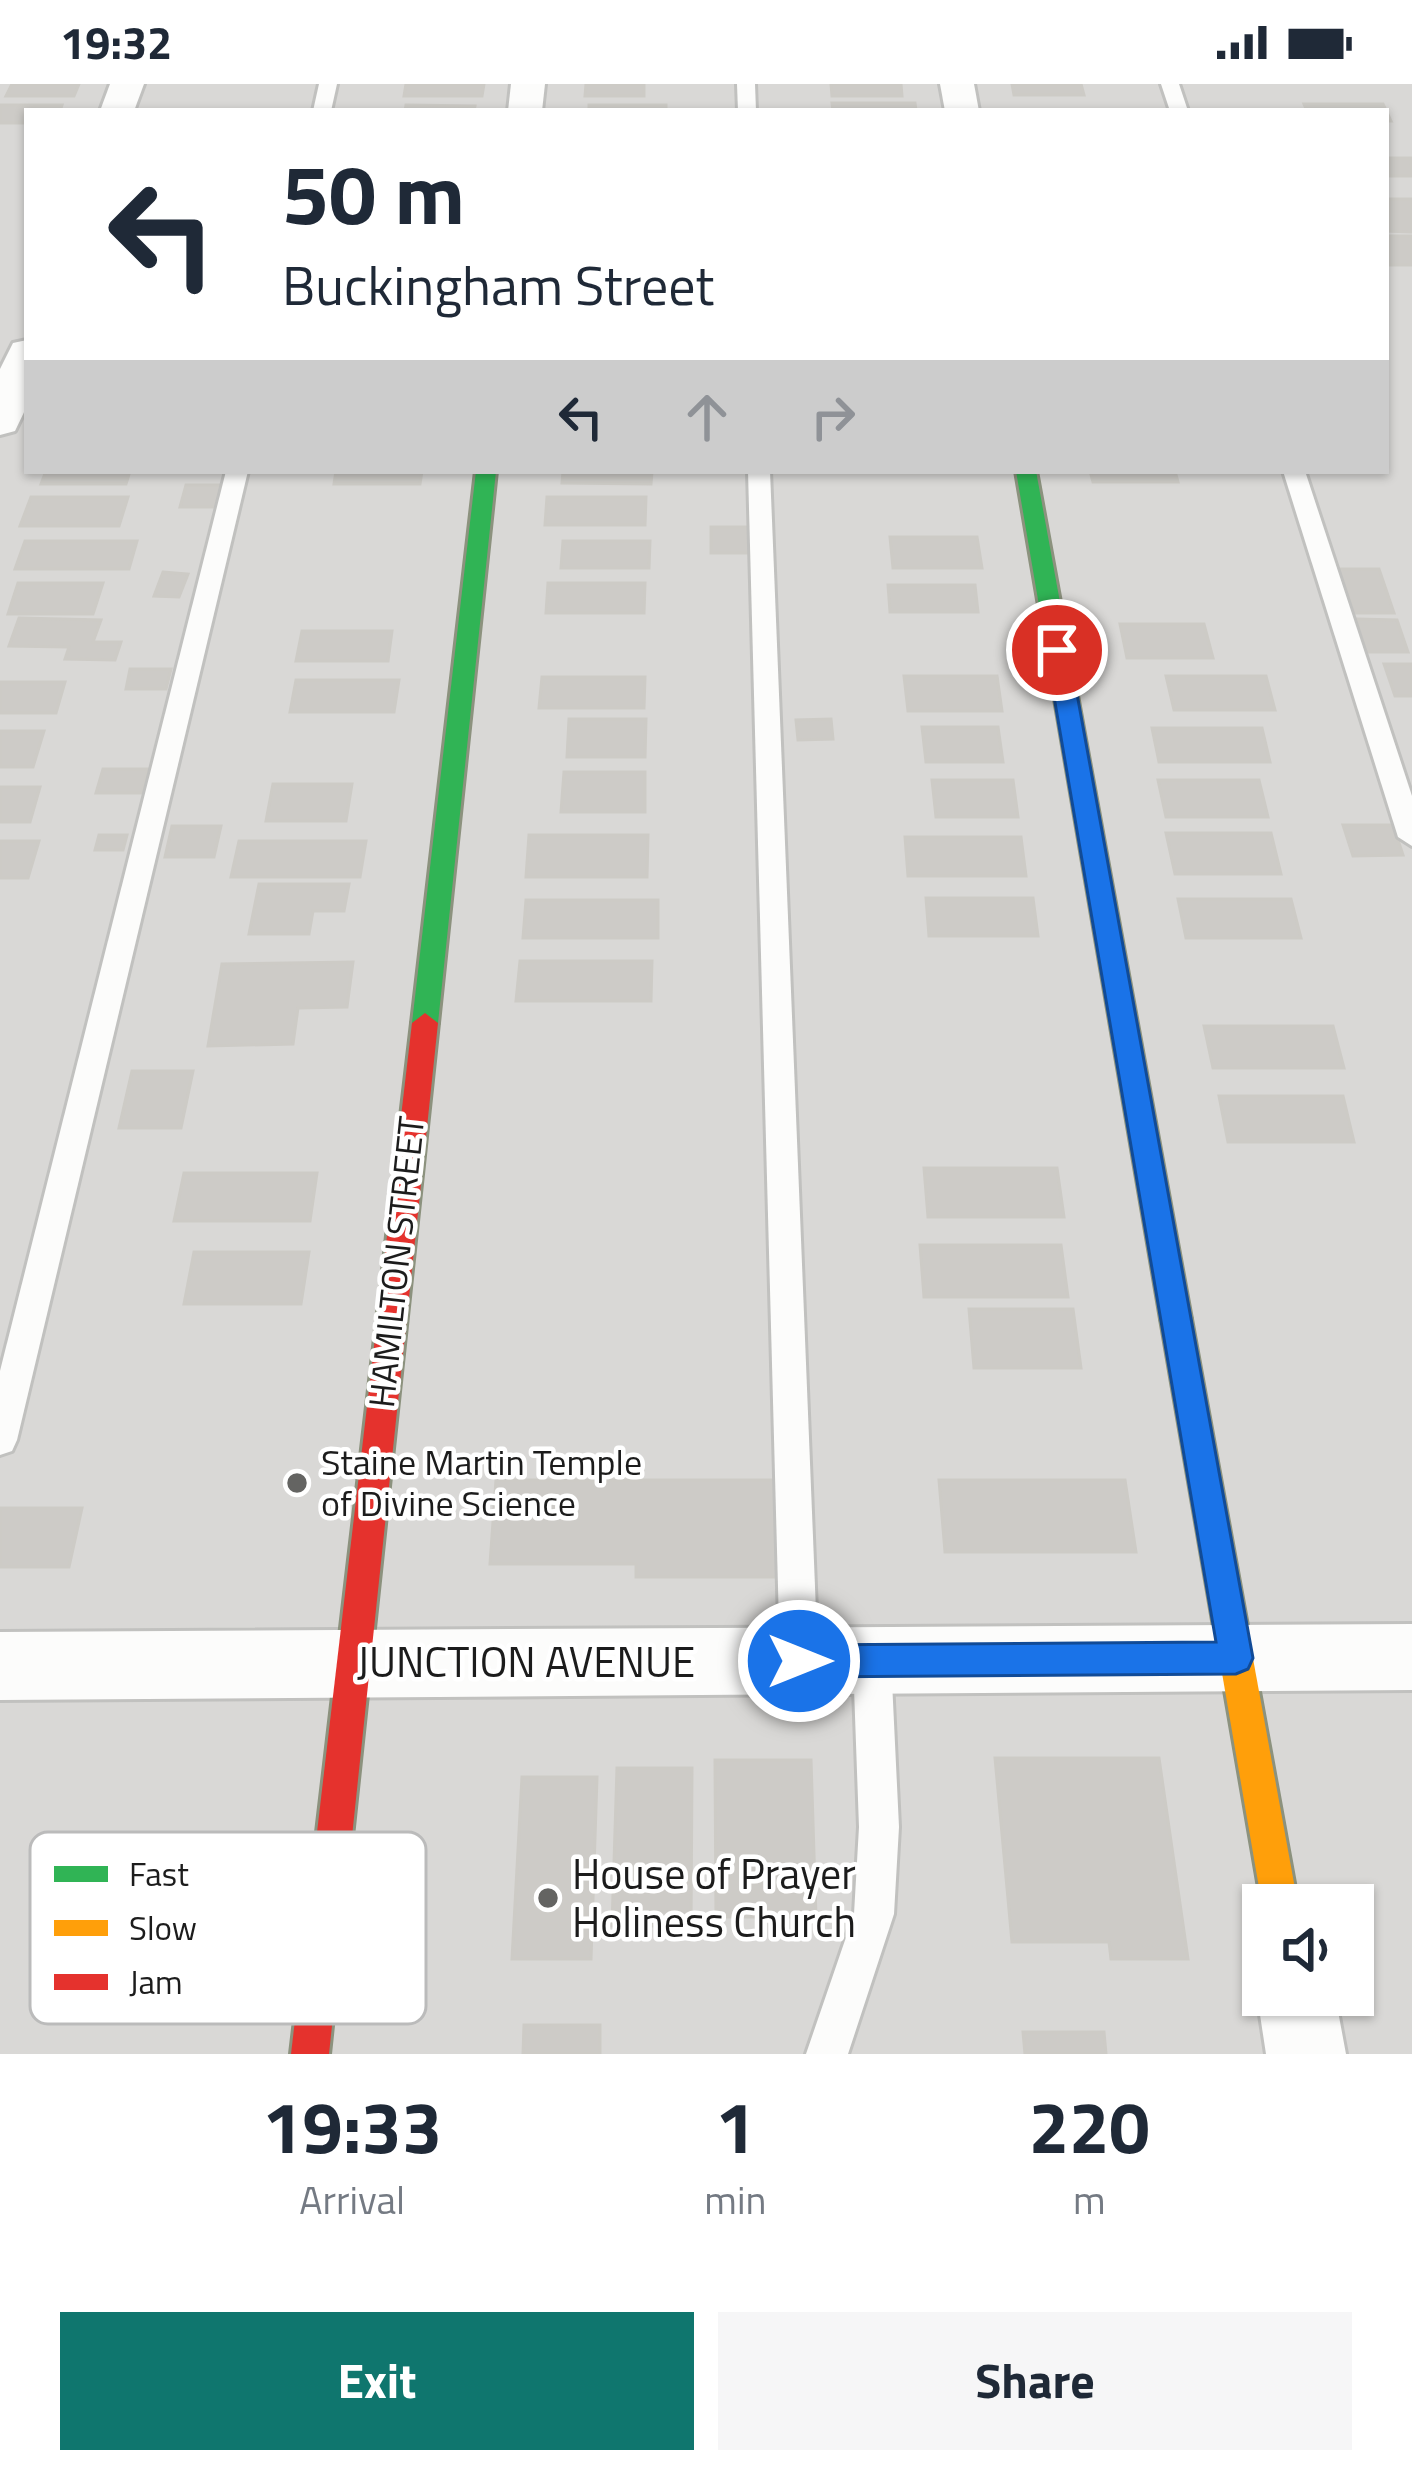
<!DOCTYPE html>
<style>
body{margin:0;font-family:"Titillium Web",sans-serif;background:#f6f6f7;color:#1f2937;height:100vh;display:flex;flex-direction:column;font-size:45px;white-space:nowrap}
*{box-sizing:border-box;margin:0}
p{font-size:39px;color:#747a83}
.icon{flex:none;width:66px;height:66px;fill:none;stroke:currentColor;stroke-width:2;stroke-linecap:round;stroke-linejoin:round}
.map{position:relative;height:1970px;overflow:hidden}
.panel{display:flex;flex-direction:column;background:#fff;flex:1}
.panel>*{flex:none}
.top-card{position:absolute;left:24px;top:24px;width:1365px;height:366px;border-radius:0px;box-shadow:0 3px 9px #0004;background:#fff;color:#1f2937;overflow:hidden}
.buttons{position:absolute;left:1242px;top:1800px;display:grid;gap:24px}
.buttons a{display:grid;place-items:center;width:132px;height:132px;border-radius:0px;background:#fff;box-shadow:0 3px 9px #0004;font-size:60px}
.pin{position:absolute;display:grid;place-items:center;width:102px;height:102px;color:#fff;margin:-51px;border:6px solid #fff;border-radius:50%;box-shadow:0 3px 12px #0007}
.me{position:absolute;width:132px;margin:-66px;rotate:90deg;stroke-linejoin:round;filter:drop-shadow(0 0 9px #0008)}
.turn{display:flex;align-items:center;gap:42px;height:252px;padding:0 60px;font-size:54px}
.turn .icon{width:156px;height:156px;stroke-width:2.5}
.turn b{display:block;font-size:84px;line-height:102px}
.lanes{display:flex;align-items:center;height:114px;padding:0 60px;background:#0003;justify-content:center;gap:60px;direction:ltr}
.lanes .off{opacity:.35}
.eta{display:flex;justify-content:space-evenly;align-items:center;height:204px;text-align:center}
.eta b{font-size:72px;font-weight:700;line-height:84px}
.cta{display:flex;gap:24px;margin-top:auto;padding:24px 60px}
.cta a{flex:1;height:138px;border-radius:0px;background:#0f766e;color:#fff;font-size:48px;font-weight:700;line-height:138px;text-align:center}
.cta a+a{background:#f6f6f7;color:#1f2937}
.status{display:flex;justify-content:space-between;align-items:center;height:84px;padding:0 60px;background:#fff;direction:ltr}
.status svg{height:33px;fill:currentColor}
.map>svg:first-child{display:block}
.residential{fill:#d9d8d6;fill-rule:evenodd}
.building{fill:#cdcbc7;stroke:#cdcbc6;stroke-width:3}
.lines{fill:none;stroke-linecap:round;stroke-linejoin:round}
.lane-casing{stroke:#c1c1bf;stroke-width:6}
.street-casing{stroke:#c1c1bf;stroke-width:6}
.fast-casing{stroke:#8c927e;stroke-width:6}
.slow-casing{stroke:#8c927e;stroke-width:6}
.jam-casing{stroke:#8c927e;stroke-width:6}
.lane{fill:#fcfcfb;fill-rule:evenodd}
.street{fill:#fcfcfb;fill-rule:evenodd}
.fast{fill:#30b455;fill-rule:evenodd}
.slow{fill:#ff9f0a;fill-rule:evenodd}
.jam{fill:#e5322d;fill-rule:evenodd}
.route{fill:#1a73e8;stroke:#114b97;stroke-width:3}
.poi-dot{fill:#646462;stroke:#fff;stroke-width:4.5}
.labels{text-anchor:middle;stroke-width:9;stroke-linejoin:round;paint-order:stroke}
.street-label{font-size:36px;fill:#1c1c1c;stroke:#fff}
.poi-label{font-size:36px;fill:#1c1c1c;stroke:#fff;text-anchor:start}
.near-street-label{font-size:42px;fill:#1c1c1c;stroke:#fff}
.near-poi-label{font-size:42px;fill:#1c1c1c;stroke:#fff;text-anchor:start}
.key{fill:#fff;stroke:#bbb;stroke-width:3}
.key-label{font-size:33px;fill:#1c1c1c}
</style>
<div class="status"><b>19:32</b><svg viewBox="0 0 49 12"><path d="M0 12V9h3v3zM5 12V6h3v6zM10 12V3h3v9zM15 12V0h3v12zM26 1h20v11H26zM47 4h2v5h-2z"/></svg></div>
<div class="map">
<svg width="1412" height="1970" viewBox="0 0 1412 1970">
<rect width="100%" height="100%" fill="#eae9e4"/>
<path class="residential" d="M0 0H1412V1970H0ZM27 27H1386V387H27ZM1263 1821H1353V1911H1263Z"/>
<g class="building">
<polygon points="12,0 79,0 74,12 6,12"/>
<polygon points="406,0 484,0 482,12 404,12"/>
<polygon points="586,0 644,0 644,12 585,12"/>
<polygon points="831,0 901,0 902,12 832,12"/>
<polygon points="1012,0 1081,0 1084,11 1014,11"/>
<polygon points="832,19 915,19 916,27 833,27"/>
<polygon points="1304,20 1383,20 1391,37 1386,37 1386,27 1307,27"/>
<polygon points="0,21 62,21 60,27 27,27 27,39 0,39"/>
<polygon points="406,21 475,22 474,27 405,27"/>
<rect x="589" y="21" width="77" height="6"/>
<polygon points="1386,74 1411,74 1412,92 1386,92"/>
<polygon points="1386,115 1412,115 1412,148 1386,147"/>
<polygon points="1386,152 1412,152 1412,181 1387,181"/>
<polygon points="46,387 130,387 126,400 41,400"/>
<polygon points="336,387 422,387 420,400 334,400"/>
<polygon points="563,387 652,387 651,400 562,399"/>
<polygon points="1090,387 1175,387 1178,398 1093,398"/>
<polygon points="186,401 222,401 217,423 180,423"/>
<polygon points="31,413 128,413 119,442 20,442"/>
<polygon points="547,413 646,413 645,441 545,441"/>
<polygon points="711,443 751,443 752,469 711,469"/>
<polygon points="890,453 977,453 982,484 893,484"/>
<polygon points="25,457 137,457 129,485 15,485"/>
<polygon points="563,457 650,457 649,484 561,484"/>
<polygon points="1339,485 1379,485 1394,529 1354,529"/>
<polygon points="163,488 188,490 179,513 154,512"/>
<polygon points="18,499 103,499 93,530 8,530"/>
<polygon points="548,499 645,499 644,529 546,529"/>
<polygon points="888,501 975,501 978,528 890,528"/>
<polygon points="19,534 101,536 93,558 121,558 115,576 65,575 69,563 9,562"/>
<polygon points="1356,535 1397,536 1408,568 1366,568"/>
<polygon points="1120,540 1204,540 1213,574 1127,574"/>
<polygon points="302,547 392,547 388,577 296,577"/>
<polygon points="1384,580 1412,580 1412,612 1395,612"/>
<polygon points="130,585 171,585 166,605 126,605"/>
<polygon points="904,592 997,592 1002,627 908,627"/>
<polygon points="1166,592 1266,592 1275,626 1174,626"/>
<polygon points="542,593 645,593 644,624 539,624"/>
<polygon points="296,596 399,596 394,628 290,628"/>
<polygon points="0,598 65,598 56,629 0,629"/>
<polygon points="569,635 646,635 645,673 567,673"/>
<polygon points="831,635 833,655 798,656 796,636"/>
<polygon points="922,643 998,643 1003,678 926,678"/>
<polygon points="1152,644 1262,644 1270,678 1159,678"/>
<polygon points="0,647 44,647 33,683 0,683"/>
<polygon points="103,685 148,685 142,709 96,709"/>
<polygon points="564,688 645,688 645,728 561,728"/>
<polygon points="932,696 1013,696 1018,733 936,733"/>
<polygon points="1158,696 1259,696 1268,733 1166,733"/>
<polygon points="273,700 352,700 346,737 266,737"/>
<polygon points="0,703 40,703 30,738 0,738"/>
<polygon points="1343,741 1393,741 1403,771 1353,772"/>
<polygon points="172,742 221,742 214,773 165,773"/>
<polygon points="1166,749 1271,749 1281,790 1175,790"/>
<polygon points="99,751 127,751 123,766 95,766"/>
<polygon points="529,751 648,751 647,793 526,793"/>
<polygon points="905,753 1021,753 1026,792 908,792"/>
<polygon points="0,757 39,757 28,794 0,794"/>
<polygon points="239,757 366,757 360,793 231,793"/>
<polygon points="259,800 349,800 344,827 313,827 309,850 249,850"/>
<polygon points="926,814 1033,814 1038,852 929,852"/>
<polygon points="1178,815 1291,815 1301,854 1186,854"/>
<polygon points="526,816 658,816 658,854 523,854"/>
<polygon points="520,877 652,877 651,917 516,917"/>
<polygon points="353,878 347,923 298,924 293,960 208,962 222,880"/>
<polygon points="1204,942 1333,942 1344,984 1213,984"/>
<polygon points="132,987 193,987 181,1044 119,1044"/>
<polygon points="1219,1012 1343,1012 1354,1058 1228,1058"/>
<polygon points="924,1084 1057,1084 1064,1133 928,1133"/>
<polygon points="184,1089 317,1089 310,1137 174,1137"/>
<polygon points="920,1161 1061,1161 1068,1213 924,1213"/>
<polygon points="194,1168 309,1168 301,1220 184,1220"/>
<polygon points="969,1225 1073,1225 1081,1284 974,1284"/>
<polygon points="496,1396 777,1396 779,1493 636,1493 636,1480 490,1480"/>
<polygon points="939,1396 1125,1396 1136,1468 945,1468"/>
<polygon points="0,1424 82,1424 69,1483 0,1483"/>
<polygon points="995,1674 1159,1674 1188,1875 1111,1875 1109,1858 1012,1858"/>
<polygon points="715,1676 811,1676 816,1833 716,1833"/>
<polygon points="617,1684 692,1684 691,1842 612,1842"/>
<polygon points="522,1693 597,1693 591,1875 512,1875"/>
<polygon points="524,1941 600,1941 600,1970 523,1970"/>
<polygon points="1023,1948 1104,1948 1106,1970 1025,1970"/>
</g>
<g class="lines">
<g class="lane-casing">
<g id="lane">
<polygon points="319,0 337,0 331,27 313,27"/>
<polygon points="737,0 755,0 756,27 738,27"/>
<polygon points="1161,0 1179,0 1188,27 1170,27"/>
<polygon points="226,387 248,387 17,1356 12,1367 0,1371 0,1287"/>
<polygon points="748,387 770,387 818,1577 812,1589 799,1595 786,1589 780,1577"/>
<polygon points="1283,387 1305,387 1412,712 1412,762 1398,753"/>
<polygon points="872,1558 885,1564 891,1576 899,1743 894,1830 848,1970 806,1970 854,1830 859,1743 853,1576 859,1564"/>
</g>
</g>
<g class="street-casing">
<g id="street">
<polygon points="110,0 144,0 134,27 100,27"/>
<polygon points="511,0 545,0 542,27 508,27"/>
<polygon points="940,0 974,0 979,27 945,27"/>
<polygon points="27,256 27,322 15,347 0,351 0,285 13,259"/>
<polygon points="1412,1540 1412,1606 0,1616 0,1548"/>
<polygon points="1263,1896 1263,1911 1335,1911 1346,1970 1266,1970 1257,1911"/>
</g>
</g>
<g class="fast-casing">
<g id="fast">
<polygon points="476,387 496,387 438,939 425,949 412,939"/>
<polygon points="1016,387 1036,387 1191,1235 1187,1244 1176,1248 1165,1244 1161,1235"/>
</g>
</g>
<g class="slow-casing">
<polygon id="slow" points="1176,1222 1187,1226 1191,1235 1298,1821 1262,1821 1161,1235 1165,1226"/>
</g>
<g class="jam-casing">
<polygon id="jam" points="425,929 438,939 329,1970 291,1970 412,939"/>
</g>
<use href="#lane" class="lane"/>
<use href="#street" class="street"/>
<use href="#fast" class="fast"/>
<use href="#slow" class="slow"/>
<use href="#jam" class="jam"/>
</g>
<polygon class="route" points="1057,559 1069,566 1253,1574 1248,1585 1236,1590 799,1593 787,1588 782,1577 787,1565 799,1561 1216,1558 1046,566"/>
<g class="poi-dot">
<circle cx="297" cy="1399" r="12"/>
<circle cx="548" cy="1814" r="12"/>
</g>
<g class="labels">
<g class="street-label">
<text transform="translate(396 1178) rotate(-84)" y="13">HAMILTON STREET</text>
</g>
<g class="poi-label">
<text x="321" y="1391">Staine Martin Temple<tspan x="321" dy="41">of Divine Science</tspan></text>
</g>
<g class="near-street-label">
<text x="526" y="1593">JUNCTION AVENUE</text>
</g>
<g class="near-poi-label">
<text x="572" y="1805">House of Prayer<tspan x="572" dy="48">Holiness Church</tspan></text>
</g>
</g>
<rect x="30" y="1748" width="396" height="192" rx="18" class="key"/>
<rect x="54" y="1782" width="54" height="16" fill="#30b455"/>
<rect x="54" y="1836" width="54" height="16" fill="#ff9f0a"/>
<rect x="54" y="1890" width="54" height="16" fill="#e5322d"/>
<g class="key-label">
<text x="129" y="1802">Fast</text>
<text x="129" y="1856">Slow</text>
<text x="129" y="1910">Jam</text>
</g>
</svg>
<div class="buttons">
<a><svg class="icon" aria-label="sound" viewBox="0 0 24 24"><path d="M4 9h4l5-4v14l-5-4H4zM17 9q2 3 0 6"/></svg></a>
</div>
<div class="pin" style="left:1057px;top:566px;background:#d93025"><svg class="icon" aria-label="arrive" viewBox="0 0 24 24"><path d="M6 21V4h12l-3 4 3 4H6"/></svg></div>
<svg class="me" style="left:799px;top:1577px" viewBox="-20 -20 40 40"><circle r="17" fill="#1a73e8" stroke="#fff" stroke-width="3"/><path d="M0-11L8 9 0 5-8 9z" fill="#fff"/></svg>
<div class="top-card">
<div class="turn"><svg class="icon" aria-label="left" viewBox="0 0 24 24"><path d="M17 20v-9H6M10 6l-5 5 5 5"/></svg><div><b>50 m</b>Buckingham Street</div></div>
<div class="lanes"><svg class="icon" aria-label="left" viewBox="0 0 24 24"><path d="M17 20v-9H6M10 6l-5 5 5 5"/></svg><svg class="icon off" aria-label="ahead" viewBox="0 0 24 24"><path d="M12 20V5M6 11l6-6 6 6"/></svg><svg class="icon off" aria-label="right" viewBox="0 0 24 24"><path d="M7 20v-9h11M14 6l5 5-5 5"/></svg></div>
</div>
</div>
<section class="panel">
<div class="eta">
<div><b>19:33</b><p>Arrival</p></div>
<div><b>1</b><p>min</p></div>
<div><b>220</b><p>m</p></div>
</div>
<div class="cta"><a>Exit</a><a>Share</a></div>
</section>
